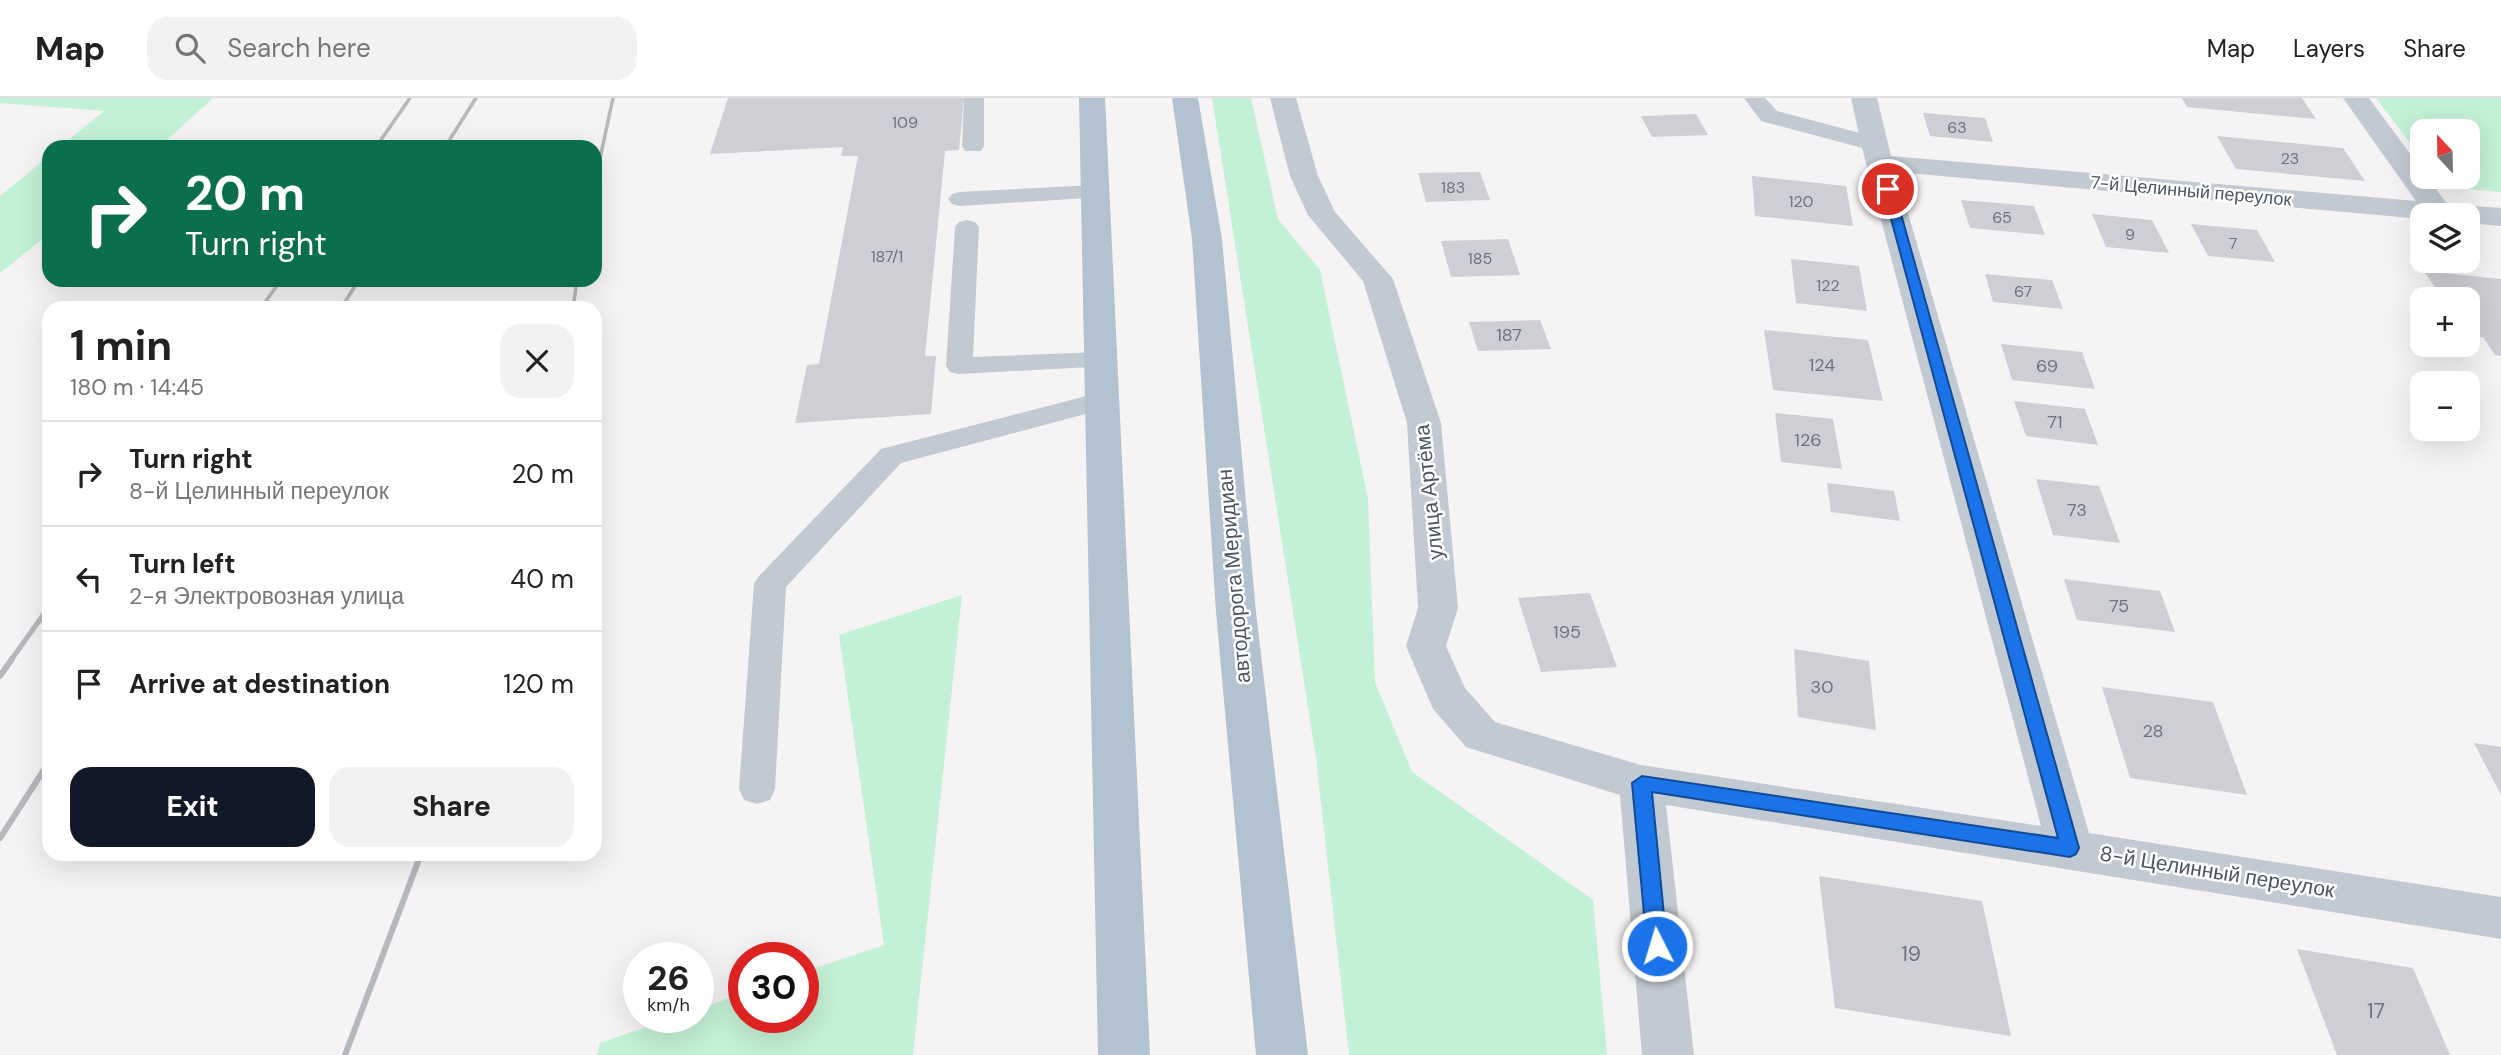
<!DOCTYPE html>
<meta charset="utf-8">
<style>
body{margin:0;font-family:"DM Sans",sans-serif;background:#f2f2f2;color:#222;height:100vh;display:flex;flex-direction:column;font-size:26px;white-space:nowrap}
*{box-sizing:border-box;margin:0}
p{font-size:23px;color:#767676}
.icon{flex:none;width:38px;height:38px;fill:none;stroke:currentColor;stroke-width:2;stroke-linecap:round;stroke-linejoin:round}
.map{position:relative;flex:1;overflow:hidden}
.sheet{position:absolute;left:42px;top:203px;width:560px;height:560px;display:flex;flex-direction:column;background:#fff;border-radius:21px;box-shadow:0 7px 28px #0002}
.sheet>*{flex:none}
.guide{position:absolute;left:42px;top:42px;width:560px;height:147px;border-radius:21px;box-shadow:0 7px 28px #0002;background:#0b6e4f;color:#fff;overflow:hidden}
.needle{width:46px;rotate:338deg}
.buttons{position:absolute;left:2410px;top:21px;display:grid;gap:14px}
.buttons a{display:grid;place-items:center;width:70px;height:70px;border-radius:14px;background:#fff;box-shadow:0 7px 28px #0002;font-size:35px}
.speed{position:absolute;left:623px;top:844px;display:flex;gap:14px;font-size:35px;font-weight:700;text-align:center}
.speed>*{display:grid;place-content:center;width:91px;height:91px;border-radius:50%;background:#fff;box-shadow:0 7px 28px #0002;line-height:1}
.speed small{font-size:18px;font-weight:400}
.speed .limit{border:10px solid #d22;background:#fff;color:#111}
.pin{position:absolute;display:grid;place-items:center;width:60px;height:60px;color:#fff;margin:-30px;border:4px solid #fff;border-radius:50%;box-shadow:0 2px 7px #0007}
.me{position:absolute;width:77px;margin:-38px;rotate:355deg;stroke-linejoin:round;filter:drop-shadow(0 0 5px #0008)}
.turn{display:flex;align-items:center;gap:24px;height:147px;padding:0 28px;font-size:32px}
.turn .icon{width:91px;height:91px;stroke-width:2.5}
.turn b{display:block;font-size:49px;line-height:60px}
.round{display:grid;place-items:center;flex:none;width:74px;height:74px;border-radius:21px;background:#f2f2f2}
.overview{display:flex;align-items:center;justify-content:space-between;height:119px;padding:0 28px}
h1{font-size:42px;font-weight:700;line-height:52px}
.primary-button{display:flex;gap:14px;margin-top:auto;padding:14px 28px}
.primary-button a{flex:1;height:80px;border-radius:21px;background:#111827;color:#fff;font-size:28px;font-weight:700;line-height:80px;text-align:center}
.primary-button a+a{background:#f2f2f2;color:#222}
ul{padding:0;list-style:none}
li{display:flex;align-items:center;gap:21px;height:105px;padding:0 28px;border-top:2px solid #e0e0e0}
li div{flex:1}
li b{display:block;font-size:26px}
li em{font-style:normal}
header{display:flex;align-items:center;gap:42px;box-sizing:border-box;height:98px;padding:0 35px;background:#fff;border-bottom:2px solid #e0e0e0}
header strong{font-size:33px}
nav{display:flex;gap:38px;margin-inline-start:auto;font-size:24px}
.search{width:490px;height:63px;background:#f2f2f2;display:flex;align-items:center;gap:18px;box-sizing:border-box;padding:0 24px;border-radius:21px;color:#767676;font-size:26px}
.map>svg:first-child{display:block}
.green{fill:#c3f1d5}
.building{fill:#cdcfd5}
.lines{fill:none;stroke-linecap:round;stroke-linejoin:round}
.lane{fill:#c1cad2;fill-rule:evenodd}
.street{fill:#c1cad2;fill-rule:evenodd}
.primary{fill:#b3c2d1;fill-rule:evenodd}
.rail-far2{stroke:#b5b8bd;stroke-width:3.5}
.rail-far1{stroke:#b5b8bd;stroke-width:5}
.rail{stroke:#b5b8bd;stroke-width:6}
.route{fill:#1a73e8;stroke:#114b97;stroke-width:2}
.labels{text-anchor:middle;stroke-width:5;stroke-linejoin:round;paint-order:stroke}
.far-number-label{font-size:16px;fill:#6b747e}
.far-street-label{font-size:18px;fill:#4a5661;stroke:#fff}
.number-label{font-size:18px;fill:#6b747e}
.street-label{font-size:21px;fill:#4a5661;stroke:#fff}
.near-number-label{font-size:21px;fill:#6b747e}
</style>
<header>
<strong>Map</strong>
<div class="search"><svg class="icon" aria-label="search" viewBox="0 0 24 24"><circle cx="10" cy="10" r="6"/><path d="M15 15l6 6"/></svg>Search here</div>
<nav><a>Map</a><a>Layers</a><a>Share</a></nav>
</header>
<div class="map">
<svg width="2501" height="957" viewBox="0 0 2501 957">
<rect width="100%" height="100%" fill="#f5f3f3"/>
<g class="green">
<polygon points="0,0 213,0 159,49 60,49 104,13 0,5"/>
<polygon points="1212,0 1251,0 1278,121 1320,172 1368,401 1375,584 1412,674 1593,802 1607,957 1349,957 1316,660"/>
<polygon points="2376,0 2501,0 2501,94 2443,89 2436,79 2468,79 2468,33 2422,33 2422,61"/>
<polygon points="49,58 49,136 0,175 0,98"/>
<polygon points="962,497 913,957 597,957 600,945 675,919 698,919 698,911 744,895 744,919 803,919 803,874 884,847 839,537"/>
</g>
<g class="building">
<polygon points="728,0 964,0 959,52 945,53 925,258 936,258 931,316 795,325 807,267 819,266 858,58 841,58 843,49 710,56"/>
<polygon points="2182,0 2302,0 2316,21 2187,9"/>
<polygon points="1923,15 1985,20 1993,44 1930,38"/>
<polygon points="1696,16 1708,37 1652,39 1641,18"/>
<polygon points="2217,38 2343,50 2365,83 2236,71"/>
<polygon points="1480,74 1490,102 1426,104 1418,75"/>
<polygon points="1752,78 1846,88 1853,128 1755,118"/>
<polygon points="1961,102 2034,108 2045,137 1970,130"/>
<polygon points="2092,116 2152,122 2169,155 2106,149"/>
<polygon points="2191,126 2257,132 2275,164 2208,158"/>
<polygon points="1508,141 1520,177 1451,179 1441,143"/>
<polygon points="1791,161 1859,168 1867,213 1796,205"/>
<polygon points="2424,173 2501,181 2501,258 2495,257 2483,239 2468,238 2468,201 2435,201 2429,193 2438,194"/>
<polygon points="1985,176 2052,182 2063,211 1993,204"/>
<polygon points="1540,222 1551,251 1478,253 1469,224"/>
<polygon points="1764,232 1868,242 1883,303 1773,292"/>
<polygon points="2001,246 2082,254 2095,291 2012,282"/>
<polygon points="2014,303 2085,311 2098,347 2026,338"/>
<polygon points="1775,315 1833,321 1842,371 1781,364"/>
<polygon points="2036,381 2099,388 2120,445 2053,437"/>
<polygon points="1827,385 1894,393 1900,423 1831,414"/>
<polygon points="2064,481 2160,493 2175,534 2077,522"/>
<polygon points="1590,495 1617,569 1541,574 1518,500"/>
<polygon points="1794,551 1869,563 1876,632 1798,619"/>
<polygon points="2102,589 2213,604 2247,697 2130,680"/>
<polygon points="2474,645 2501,649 2501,697"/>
<polygon points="1819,778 1982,803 2011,938 1835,910"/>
<polygon points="2297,851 2413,870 2450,957 2337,957"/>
</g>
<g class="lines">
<g class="lane">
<polygon points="964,0 984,0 984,48 981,53 965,53 962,48"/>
<polygon points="1744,0 1765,0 1777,13 1882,41 1885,46 1874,53 1761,23"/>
<polygon points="1095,87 1103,89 1106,94 1103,99 960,108 952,106 948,101 952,96 960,94"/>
<polygon points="967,122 975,124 979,129 973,259 1101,254 1110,256 1114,262 1110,268 959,276 950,274 946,268 955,129 959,124"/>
<polygon points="1102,294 1112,297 1116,303 1112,309 901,365 786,489 775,691 770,702 757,706 744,702 739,691 754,486 759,478 881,351"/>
</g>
<polygon class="street" points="1270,0 1296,0 1318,78 1335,114 1393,181 1441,325 1458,510 1446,548 1465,590 1495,624 1641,667 2041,728 1861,46 1851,0 1877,0 1891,58 2416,103 2343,0 2369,0 2422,72 2422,79 2427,79 2447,106 2501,110 2501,128 2468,125 2468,117 2422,117 2422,121 1896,74 2089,735 2501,799 2501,841 1666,707 1694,957 1642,957 1620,697 1466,649 1433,611 1406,548 1418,510 1407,325 1363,183 1308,117 1290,78"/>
<g class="primary">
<polygon points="1079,0 1105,0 1150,957 1098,957"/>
<polygon points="1172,0 1198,0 1222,141 1256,514 1308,957 1256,957 1216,514 1192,141"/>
</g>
<g class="rail-far2">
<polyline points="376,49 410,0"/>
<polyline points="445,49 476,0"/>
<polyline points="595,84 613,0"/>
<polyline points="261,210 281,182"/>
<polyline points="341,210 359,182"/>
<polyline points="573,210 577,182"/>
</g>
<polyline class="rail-far1" points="11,562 49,509"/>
<g class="rail">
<polyline points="0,578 12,561"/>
<polyline points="0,740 49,664"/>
<polyline points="345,957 421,756"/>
</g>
</g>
<polygon class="route" points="1888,88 1894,91 2079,750 2076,756 2070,759 1652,694 1667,848 1665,855 1657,857 1650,855 1647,848 1632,685 1642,678 2058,740 1883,91"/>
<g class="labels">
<g class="far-number-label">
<text x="905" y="30">109</text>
<text x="1957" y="35">63</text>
<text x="2290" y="66">23</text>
<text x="1453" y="95">183</text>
<text x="1801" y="109">120</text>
<text x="2002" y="125">65</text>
<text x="2130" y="142">9</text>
<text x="2233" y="151">7</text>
<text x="887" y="164">187/1</text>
<text x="1480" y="166">185</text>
<text x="1828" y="193">122</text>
<text x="2023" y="199">67</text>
</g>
<g class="far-street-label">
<text transform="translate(2191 93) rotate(5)" y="6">7-й Целинный переулок</text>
</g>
<g class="number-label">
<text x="1509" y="243">187</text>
<text x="1822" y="273">124</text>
<text x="2047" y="274">69</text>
<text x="2055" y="330">71</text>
<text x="1808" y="348">126</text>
<text x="2077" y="418">73</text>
<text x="2119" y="514">75</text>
<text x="1567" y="540">195</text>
<text x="1822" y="595">30</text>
<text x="2153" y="639">28</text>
</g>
<g class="street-label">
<text transform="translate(1429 394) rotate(-96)" y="7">улица Артёма</text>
<text transform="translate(1234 478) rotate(-95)" y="7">автодорога Меридиан</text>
<text transform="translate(2217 774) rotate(9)" y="7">8-й Целинный переулок</text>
</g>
<g class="near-number-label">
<text x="1911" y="863">19</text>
<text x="2376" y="920">17</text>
</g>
</g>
</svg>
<div class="buttons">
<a><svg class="needle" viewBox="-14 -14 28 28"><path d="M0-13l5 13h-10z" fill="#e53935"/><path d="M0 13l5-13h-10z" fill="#767676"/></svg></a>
<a><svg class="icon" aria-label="layers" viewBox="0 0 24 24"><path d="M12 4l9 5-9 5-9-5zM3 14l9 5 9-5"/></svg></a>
<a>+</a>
<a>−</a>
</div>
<div class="speed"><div>26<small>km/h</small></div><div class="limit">30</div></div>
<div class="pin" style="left:1888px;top:91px;background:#d93025"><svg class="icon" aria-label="arrive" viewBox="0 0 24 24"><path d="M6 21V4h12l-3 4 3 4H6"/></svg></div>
<svg class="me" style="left:1657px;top:848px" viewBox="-20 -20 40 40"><circle r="17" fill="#1a73e8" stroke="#fff" stroke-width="3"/><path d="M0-11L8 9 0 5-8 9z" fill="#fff"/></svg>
<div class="guide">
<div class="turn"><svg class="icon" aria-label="right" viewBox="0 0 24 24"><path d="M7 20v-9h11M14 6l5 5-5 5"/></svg><div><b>20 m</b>Turn right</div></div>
</div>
<section class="sheet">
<div class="overview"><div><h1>1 min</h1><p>180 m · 14:45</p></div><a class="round"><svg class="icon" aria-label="close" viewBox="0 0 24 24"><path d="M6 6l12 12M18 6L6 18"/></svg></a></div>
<ul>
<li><svg class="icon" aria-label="right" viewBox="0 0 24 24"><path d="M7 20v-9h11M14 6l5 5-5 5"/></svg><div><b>Turn right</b><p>8-й Целинный переулок</p></div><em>20 m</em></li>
<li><svg class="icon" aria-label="left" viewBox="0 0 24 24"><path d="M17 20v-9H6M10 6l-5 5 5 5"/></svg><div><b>Turn left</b><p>2-я Электровозная улица</p></div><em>40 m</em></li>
<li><svg class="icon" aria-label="arrive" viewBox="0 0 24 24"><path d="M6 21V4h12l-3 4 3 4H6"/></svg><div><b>Arrive at destination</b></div><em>120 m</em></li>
</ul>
<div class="primary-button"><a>Exit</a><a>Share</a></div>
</section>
</div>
